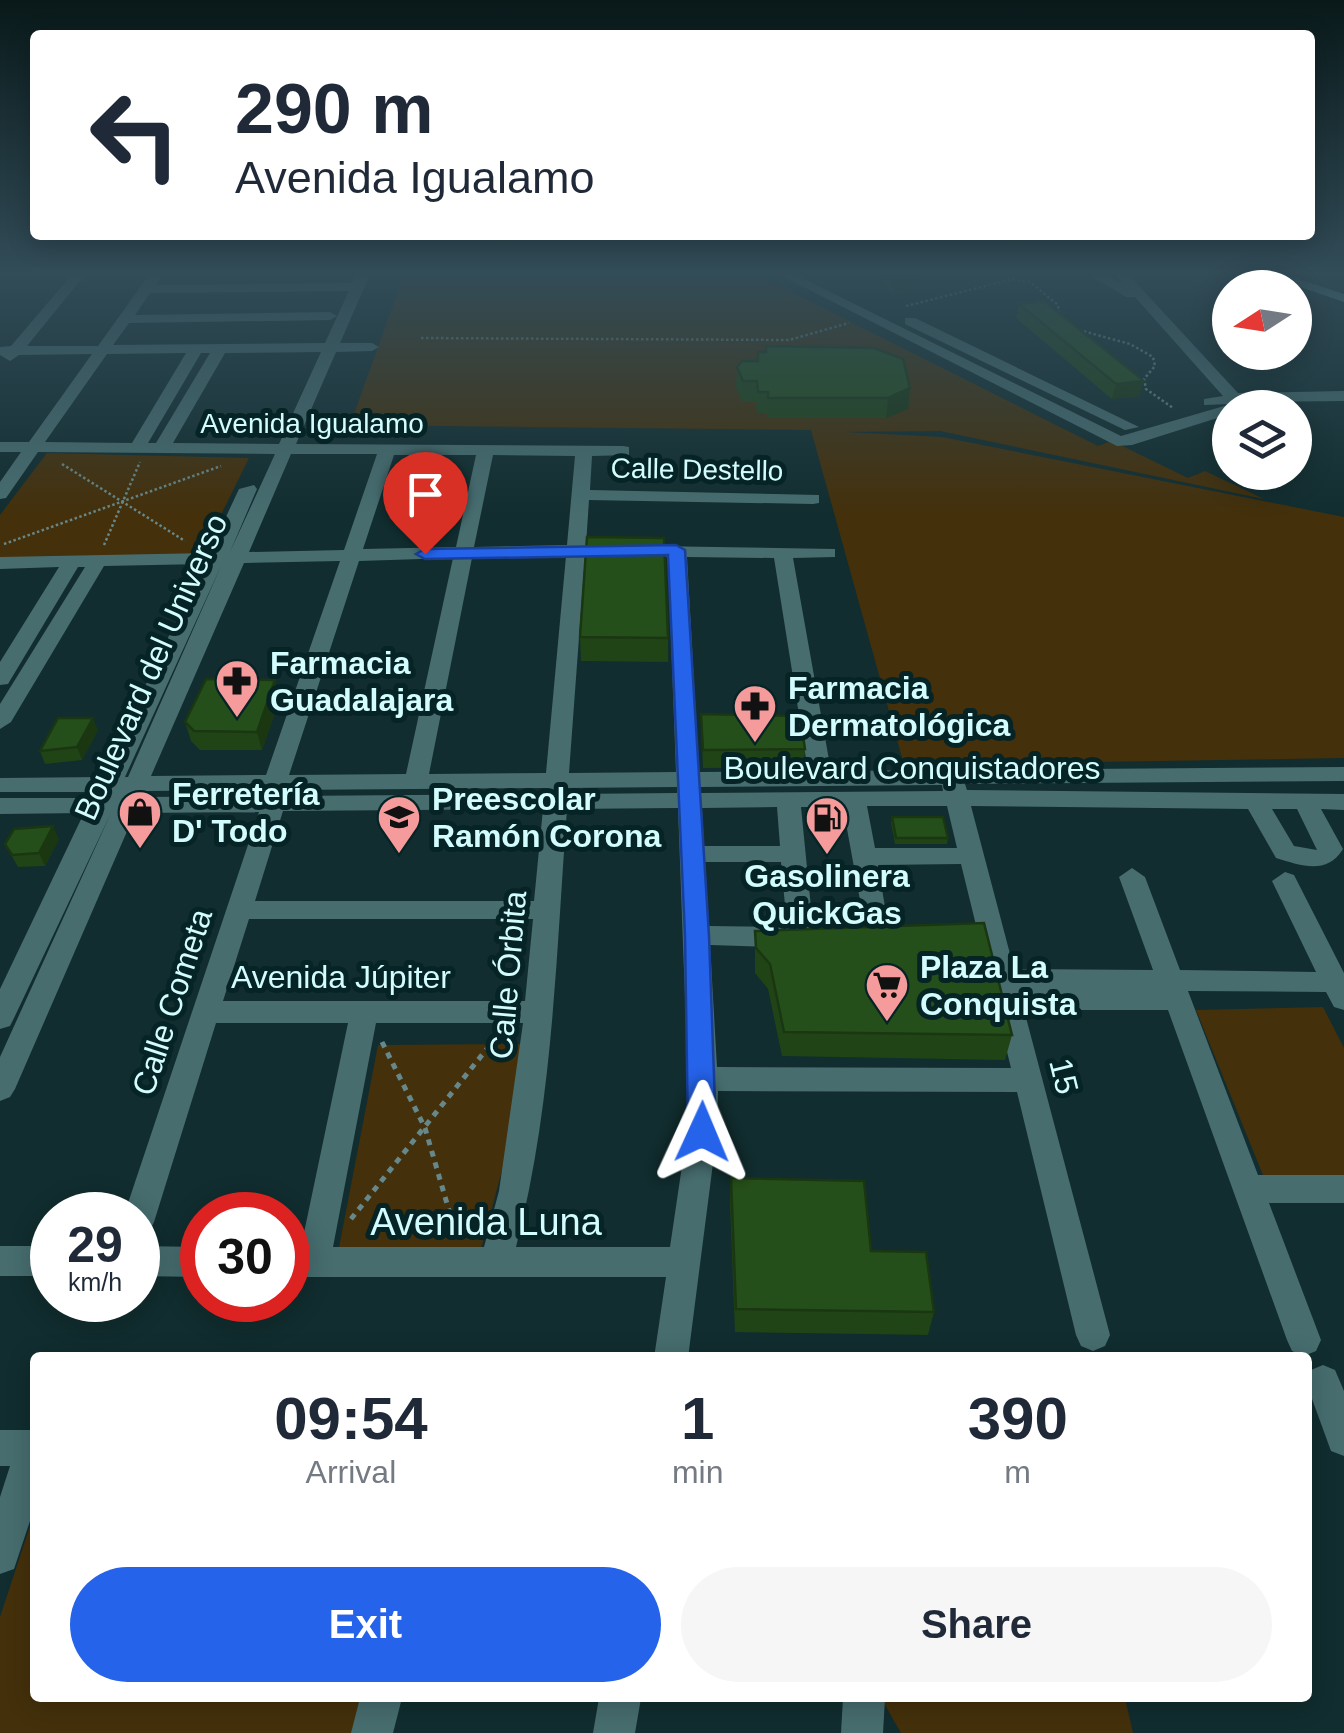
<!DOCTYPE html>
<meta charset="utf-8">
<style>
body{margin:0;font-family:Arial,sans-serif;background:#f6f6f7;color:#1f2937;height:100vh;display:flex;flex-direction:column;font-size:38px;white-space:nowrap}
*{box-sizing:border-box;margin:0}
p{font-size:32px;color:#747a83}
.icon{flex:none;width:55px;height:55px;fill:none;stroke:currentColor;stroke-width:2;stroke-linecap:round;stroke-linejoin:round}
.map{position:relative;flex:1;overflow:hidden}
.sheet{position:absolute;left:30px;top:1352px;width:1282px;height:350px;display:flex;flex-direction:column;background:#fff;border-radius:10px;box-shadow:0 5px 25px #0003}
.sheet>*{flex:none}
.top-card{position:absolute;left:30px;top:30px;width:1285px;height:210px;border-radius:10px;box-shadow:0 5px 25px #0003;background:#fff;color:#1f2937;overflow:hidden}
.needle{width:65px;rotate:258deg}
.controls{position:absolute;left:1212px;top:270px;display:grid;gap:20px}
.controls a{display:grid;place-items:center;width:100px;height:100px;border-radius:50%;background:#fff;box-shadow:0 5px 25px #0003;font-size:50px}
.speed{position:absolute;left:30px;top:1192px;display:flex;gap:20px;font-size:50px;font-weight:700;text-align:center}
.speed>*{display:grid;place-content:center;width:130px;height:130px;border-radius:50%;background:#fff;box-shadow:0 5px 25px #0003;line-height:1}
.speed small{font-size:25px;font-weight:400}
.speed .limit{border:15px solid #d22;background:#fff;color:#111}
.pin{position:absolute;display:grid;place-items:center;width:85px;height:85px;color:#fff;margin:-102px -42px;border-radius:50% 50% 50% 0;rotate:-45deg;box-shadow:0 0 10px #0007}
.pin .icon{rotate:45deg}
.me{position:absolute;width:110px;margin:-55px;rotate:1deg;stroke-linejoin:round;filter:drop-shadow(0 0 8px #0008)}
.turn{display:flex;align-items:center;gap:35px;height:210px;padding:0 40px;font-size:45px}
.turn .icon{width:130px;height:130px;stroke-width:2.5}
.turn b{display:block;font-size:70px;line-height:85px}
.eta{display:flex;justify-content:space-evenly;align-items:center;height:170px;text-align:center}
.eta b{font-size:60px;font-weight:600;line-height:70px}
.button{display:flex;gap:20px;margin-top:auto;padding:20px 40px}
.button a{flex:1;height:115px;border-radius:60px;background:#2563eb;color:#fff;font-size:40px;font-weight:600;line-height:115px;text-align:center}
.button a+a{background:#f6f6f7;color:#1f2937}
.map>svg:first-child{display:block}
.green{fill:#44300b}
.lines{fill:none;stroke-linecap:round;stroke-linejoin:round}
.path-far1{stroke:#66888a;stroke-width:2.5;stroke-dasharray:2.5 2.5;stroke-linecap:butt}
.path{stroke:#66888a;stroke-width:5;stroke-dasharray:6 6;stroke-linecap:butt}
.minor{fill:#476d6f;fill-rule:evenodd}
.major{fill:#5fb2b6;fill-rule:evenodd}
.wall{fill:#204416}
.shaded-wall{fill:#1a3712}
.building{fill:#254f1a;stroke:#1a3712;stroke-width:2.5}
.route{fill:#2563eb;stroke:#184099;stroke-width:2.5}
.labels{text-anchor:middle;stroke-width:10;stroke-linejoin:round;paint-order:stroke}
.far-street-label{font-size:28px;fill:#d2fcfe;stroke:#062425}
.poi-label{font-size:32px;font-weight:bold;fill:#d2fcfe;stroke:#062425;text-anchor:start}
.street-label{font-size:32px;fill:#d2fcfe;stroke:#062425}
.near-street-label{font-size:38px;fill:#d2fcfe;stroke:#062425}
</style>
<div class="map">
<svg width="1344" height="1733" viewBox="0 0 1344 1733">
<rect width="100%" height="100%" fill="#112d2f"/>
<g class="green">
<polygon points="405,272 751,272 1098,446 1112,441 1188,478 1205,471 1264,499 940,431 845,432 942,437 1344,517 1344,758 904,765 811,430 350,425"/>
<polygon points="47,453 249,458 201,555 0,558 0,515"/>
<polygon points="1323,1007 1344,1048 1344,1178 1265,1180 1196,1010"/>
<polygon points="523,1044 513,1129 476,1268 335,1268 378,1045"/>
<polygon points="35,1511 35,1698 371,1698 361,1733 0,1733 0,1617"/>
<polygon points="881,1698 1125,1698 1133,1733 901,1733"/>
</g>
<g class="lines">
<g class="path-far1">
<polyline points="906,306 1013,279 1030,282 1058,305 1059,316"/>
<polyline points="1079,330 1130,344 1153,357 1155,366 1144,379 1146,389 1173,408"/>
<polyline points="421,338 789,340 849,323"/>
<polyline points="62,464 185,541"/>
<polyline points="4,544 221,466"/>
<polyline points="104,545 140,462"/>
</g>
<g class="path">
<polyline points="382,1042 425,1128 457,1238"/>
<polyline points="351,1219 498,1035"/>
</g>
<g class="minor">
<polygon points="0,272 9,272 0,279"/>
<path d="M74 272H87L27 346H98L151 272H164L156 285 352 283 357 272H371L340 343H372L379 347 372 351 336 352 296 444 623 446 629 447V455L592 456 590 490 819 495V503L813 504 589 500 586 545 835 549V557L793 558 831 771 1344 767V781L965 784 967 790 1344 794V810L1321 809 1343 849C1327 875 1302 866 1276 858L1248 809 971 806 1014 969 1153 970 1119 877 1132 868 1145 877 1180 970 1316 972 1272 881 1285 872 1294 875 1344 973V1010L1334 1007 1326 992 1188 991 1258 1175H1344V1203H1269L1321 1340 1316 1351 1304 1356 1292 1351 1287 1340 1168 1010H1024L1110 1335 1105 1346 1093 1351 1081 1346 1076 1335 1017 1092 718 1091 717 1132 688 1358H654L666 1277H288V1247H301L348 1023H216L154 1222 149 1232 138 1236V1215H124L259 812 135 813 15 1089 10 1097 0 1101V1057L111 813 14 1018 10 1026 0 1029V989L84 813 0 814V798H92L94 792H0V778L102 777 203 564 104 566 11 722 0 729V704L85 567H78L8 684 0 685V662L59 567 0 569V557L209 553 239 489 254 485 257 489 230 552 275 454 38 452 6 498 0 499V482L21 452H0V442H29L92 354 19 355 10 361 0 355V347L11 346ZM349 291 325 343 113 345 129 323 330 320 337 316 330 312 135 315 150 293ZM321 352 279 444 173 443 225 353ZM186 353 132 443 45 442 107 354ZM201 353H210L156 443H148ZM291 454H377L344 550 249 552ZM394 455H476L456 547 363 549ZM493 455 575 456 567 545 474 547ZM566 556 546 773 429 774 472 558ZM585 556 668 557 676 772 569 773ZM687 557 774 558 808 771 699 772ZM453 558 406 774 289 775 359 561ZM340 561 266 775 151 776 244 563ZM222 564 128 777H125ZM942 785 943 791 701 793 700 787ZM677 787V793L568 794V788ZM545 788 544 794 142 797 144 791ZM867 806H947L957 848H875ZM777 807 780 846H704L702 808ZM801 807H843L868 944H886L890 937 878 865 961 864 1011 1068 717 1067 710 945 801 948 810 945 814 938ZM678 808 688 1079 687 1132 670 1247H516C553 1104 556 956 567 809ZM543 809 534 901H255L283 811ZM1272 809H1297L1317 850 1294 846ZM705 862H781L787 927 709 926ZM249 919H533L525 1001H223ZM376 1023H523L499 1191 484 1247H333Z"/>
<polygon points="774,272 790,272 1121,436 1231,404 1204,405 1204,399 1223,396 1135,297 1126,297 1085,272 1101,272 1123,284 1113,272 1126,272 1238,393 1344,391 1344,401 1246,402 1246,408 1230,408 1230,414 1132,445 1117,446"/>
<polygon points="1225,272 1245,272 1274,283 1267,287"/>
<polygon points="905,318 915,318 1139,427 1125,430 905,324"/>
<rect x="0" y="1246" width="52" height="30"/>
<polygon points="138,1246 202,1247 202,1277 138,1276"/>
<polygon points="1323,1365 1335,1370 1344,1391 1344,1456 1331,1451 1308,1388 1311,1370"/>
<polygon points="0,1430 35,1430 35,1506 14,1569 0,1574 0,1497 10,1466 0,1466"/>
<polygon points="360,1698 402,1698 393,1733 351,1733"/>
<polygon points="599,1698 641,1698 635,1733 593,1733"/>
<polygon points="843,1698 885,1698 883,1733 841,1733"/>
</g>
<polygon class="major" points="1257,272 1277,272 1344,294 1344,302"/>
</g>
<g class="wall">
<polygon points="871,272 912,272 916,291 893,294"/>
<polygon points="1019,304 1140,396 1112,399 1016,318"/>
<polygon points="758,352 910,388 908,409 886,418 767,418 767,413 757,413 756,402 742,402 736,387 737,367 757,361"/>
<polygon points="580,637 668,638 668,662 581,661"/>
<polygon points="280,698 262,750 200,750 191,741 185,722"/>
<polygon points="701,714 805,749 804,767 703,768"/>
<polygon points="98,730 82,760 45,764 40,751"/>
<polygon points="892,817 948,838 947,844 895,844 891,823"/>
<polygon points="59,839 45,866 18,867 5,844"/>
<polygon points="755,931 1012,1035 1005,1060 782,1056 768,989 755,973"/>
<polygon points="731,1178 871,1251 934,1312 928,1335 735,1332 730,1203"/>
</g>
<g class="shaded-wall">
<polygon points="918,277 916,291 893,294 895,280"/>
<polygon points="1144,381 1140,396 1112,399 1116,384"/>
<polygon points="910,388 908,409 886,418 888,398"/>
<polygon points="275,680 280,698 262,750 257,732"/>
<polygon points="93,718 98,730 82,760 77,747"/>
<polygon points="53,826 59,839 45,866 39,853"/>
</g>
<g class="building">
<polygon points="887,272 912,272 918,277 895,280"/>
<polygon points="1044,301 1144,381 1116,384 1019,304"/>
<polygon points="766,346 874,348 903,359 910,388 888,398 768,398 768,392 758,392 757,381 743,381 737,367 742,361 758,361 758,352 766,352"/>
<polygon points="587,537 664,538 668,638 580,637"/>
<polygon points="206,679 275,680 257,732 194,731 185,722"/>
<polygon points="701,714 800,716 805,749 703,750"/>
<polygon points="58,718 93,718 77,747 40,751"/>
<polygon points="892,817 943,817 948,838 896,838"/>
<polygon points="53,826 39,853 12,855 5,844 14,829"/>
<polygon points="984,923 1012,1035 784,1032 770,964 756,948 755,931"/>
<polygon points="731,1178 864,1181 871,1251 926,1252 934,1312 736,1309"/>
</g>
<linearGradient id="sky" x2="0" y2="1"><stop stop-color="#09191a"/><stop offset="0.53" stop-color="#324c58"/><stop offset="1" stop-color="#324c58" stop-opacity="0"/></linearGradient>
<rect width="1344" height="515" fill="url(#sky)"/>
<polygon class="route" points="676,545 685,550 709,936 716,1132 712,1140 702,1143 692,1140 688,1132 685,936 668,555 425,559 416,554 425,549"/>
<defs>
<g id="pharmacy-pin" transform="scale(2.25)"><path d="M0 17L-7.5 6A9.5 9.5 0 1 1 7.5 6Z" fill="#f59b9b" stroke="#062425"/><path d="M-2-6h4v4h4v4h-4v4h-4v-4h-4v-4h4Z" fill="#111"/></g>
<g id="shop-pin" transform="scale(2.25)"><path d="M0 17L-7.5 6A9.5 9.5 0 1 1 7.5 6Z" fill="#f59b9b" stroke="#062425"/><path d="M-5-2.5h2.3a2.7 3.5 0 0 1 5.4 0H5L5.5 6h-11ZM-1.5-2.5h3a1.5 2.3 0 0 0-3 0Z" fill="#111"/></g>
<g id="school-pin" transform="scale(2.25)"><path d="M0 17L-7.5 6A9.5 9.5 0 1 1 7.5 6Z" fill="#f59b9b" stroke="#062425"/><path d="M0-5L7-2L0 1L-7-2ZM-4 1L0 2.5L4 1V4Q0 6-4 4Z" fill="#111"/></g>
<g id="fuel-pin" transform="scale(2.25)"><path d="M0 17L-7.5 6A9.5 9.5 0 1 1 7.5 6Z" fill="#f59b9b" stroke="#062425"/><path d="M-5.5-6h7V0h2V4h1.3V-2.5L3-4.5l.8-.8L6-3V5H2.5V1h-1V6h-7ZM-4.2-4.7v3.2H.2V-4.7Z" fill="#111"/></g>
<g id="supermarket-pin" transform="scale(2.25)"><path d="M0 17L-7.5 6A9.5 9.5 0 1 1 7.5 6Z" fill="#f59b9b" stroke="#062425"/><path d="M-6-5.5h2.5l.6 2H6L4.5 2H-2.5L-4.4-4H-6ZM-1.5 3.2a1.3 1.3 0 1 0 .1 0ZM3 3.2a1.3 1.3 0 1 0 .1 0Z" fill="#111"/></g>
</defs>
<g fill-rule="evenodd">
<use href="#pharmacy-pin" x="237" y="681"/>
<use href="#pharmacy-pin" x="755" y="706"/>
<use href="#shop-pin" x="140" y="812"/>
<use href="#school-pin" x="399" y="817"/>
<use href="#fuel-pin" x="827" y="818"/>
<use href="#supermarket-pin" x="887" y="985"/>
</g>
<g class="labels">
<g class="far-street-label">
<text x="312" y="433">Avenida Igualamo</text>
<text transform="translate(697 469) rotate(1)" y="10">Calle Destello</text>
</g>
<g class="poi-label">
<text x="270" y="674">Farmacia<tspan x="270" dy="37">Guadalajara</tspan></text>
<text x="788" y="699">Farmacia<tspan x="788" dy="37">Dermatológica</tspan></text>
<text x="172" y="805">Ferretería<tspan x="172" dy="37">D' Todo</tspan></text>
<text x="432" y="810">Preescolar<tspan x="432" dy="37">Ramón Corona</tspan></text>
<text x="827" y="887" text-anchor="middle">Gasolinera<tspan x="827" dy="37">QuickGas</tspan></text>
<text x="920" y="978">Plaza La<tspan x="920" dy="37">Conquista</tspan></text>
</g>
<g class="street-label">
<text transform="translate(151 667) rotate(-66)" y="11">Boulevard del Universo</text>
<text x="912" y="779">Boulevard Conquistadores</text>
<text transform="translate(508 975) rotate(-85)" y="11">Calle Órbita</text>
<text x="341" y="988">Avenida Júpiter</text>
<text transform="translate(172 1002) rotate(-72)" y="11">Calle Cometa</text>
<text transform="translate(1064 1076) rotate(76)" y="11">15</text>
</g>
<g class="near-street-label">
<text x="486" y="1235">Avenida Luna</text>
</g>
</g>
</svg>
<div class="controls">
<a><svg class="needle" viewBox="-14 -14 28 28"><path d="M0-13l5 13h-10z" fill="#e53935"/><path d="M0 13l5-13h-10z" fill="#747a83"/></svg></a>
<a><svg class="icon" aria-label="layers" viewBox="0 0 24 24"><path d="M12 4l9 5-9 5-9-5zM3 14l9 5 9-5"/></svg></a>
</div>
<div class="speed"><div>29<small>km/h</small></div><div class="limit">30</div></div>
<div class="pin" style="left:425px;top:554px;background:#d93025"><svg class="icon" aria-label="arrive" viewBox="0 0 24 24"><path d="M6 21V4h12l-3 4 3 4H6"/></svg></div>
<svg class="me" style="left:702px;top:1132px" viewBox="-20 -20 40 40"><path d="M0-17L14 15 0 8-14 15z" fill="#2563eb" stroke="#fff" stroke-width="4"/></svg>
<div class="top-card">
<div class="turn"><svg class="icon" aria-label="left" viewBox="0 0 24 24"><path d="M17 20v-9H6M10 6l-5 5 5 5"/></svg><div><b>290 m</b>Avenida Igualamo</div></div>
</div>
<section class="sheet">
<div class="eta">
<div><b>09:54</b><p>Arrival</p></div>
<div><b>1</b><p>min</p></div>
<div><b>390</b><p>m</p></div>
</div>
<div class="button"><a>Exit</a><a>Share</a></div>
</section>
</div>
